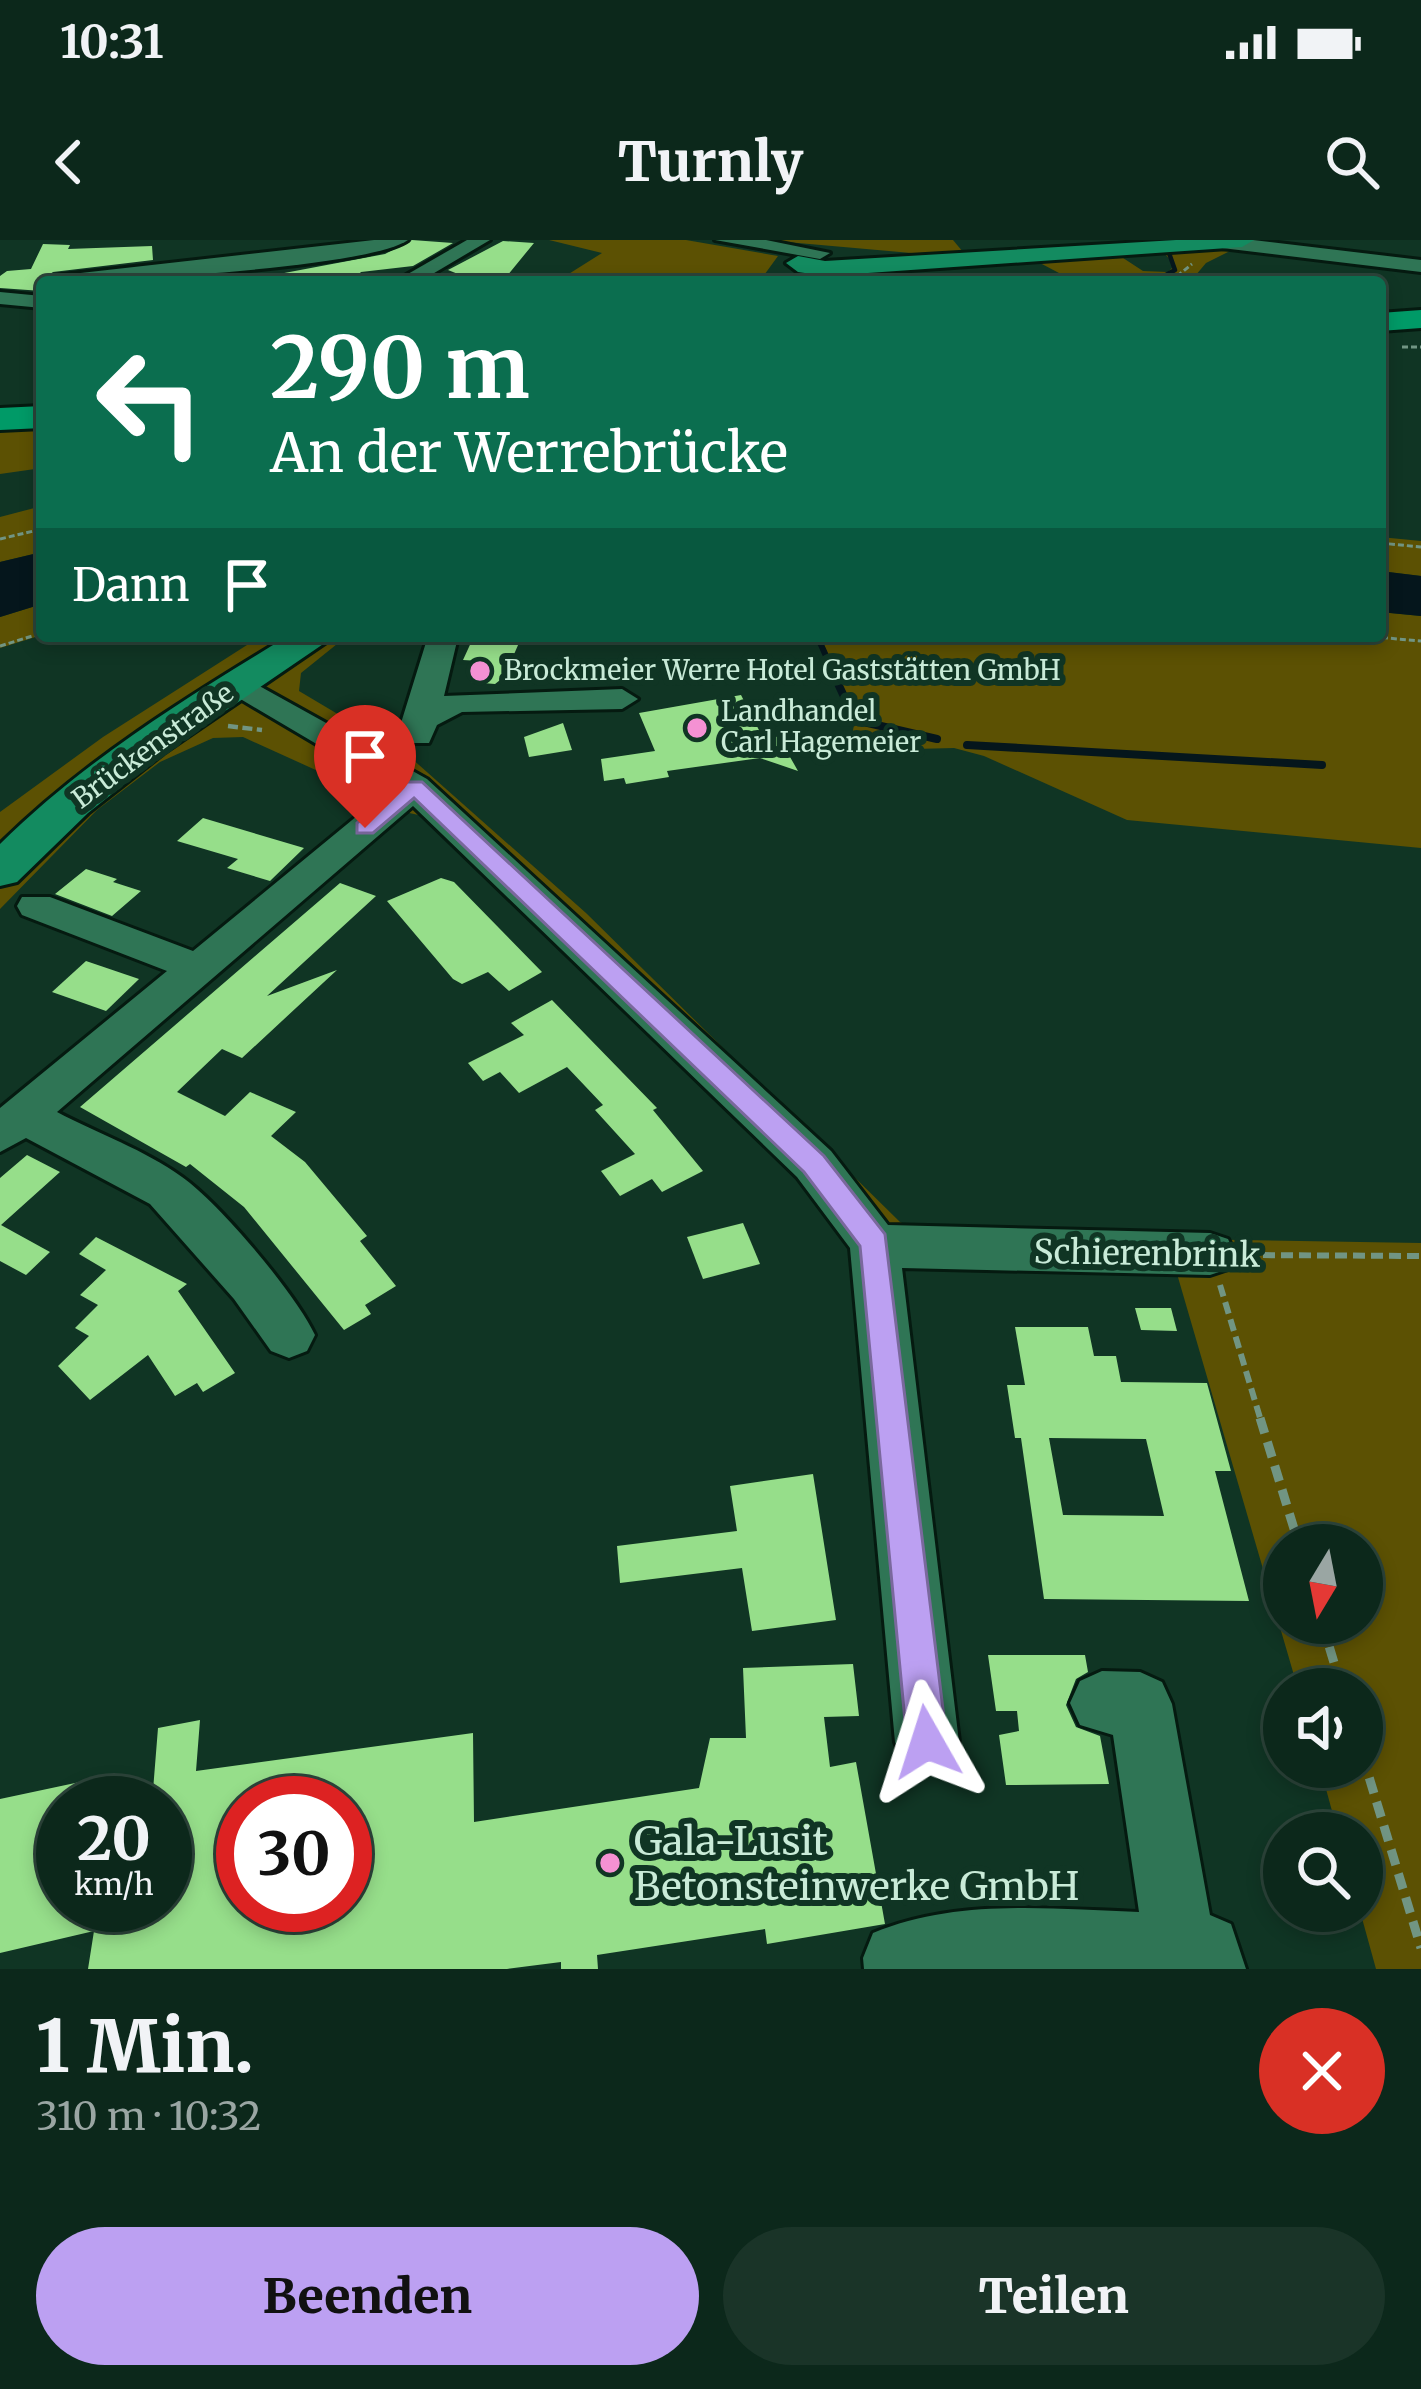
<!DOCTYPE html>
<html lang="de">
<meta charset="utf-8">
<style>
body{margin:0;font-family:Merriweather,serif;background:#1a3428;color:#f1f3f6;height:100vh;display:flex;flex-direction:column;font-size:45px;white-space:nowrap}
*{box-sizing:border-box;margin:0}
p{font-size:39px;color:#9aa6a3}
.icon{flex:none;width:66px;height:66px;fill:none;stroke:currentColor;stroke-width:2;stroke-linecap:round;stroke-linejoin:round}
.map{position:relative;height:1729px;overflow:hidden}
.details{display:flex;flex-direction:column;background:#0c281b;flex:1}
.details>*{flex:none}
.hud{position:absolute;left:36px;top:36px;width:1350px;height:366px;border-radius:12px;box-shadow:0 6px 18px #0003,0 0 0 3px #2c443a;background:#0b6e4f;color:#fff;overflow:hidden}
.needle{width:78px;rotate:190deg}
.controls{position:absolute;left:1263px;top:1284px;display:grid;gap:24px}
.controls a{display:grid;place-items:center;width:120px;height:120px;border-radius:50%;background:#0c281b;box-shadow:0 6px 18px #0003,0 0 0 3px #2c443a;font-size:60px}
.speed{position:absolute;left:36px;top:1536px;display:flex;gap:24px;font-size:60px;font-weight:700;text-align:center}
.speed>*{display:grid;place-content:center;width:156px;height:156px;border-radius:50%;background:#0c281b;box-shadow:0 6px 18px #0003,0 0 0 3px #2c443a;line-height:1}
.speed small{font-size:30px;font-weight:400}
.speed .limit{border:18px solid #d22;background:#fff;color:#111}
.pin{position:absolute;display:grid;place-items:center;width:102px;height:102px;color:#fff;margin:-123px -51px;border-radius:50% 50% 50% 0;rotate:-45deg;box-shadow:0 0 12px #0007}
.pin .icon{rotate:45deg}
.me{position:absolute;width:132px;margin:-66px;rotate:354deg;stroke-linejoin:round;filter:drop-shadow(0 0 9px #0008)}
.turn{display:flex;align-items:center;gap:42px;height:252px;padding:0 36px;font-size:54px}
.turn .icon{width:156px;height:156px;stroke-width:2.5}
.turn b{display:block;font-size:84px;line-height:102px}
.then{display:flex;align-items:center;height:114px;padding:0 36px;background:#0003;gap:24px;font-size:45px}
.round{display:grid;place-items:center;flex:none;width:126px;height:126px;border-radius:63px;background:#1a3428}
.head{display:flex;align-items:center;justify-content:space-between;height:204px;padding:0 36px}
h1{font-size:72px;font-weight:800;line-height:90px}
.cta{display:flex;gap:24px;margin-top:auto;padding:24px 36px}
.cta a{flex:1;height:138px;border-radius:72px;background:#bca0f2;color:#111;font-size:48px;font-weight:800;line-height:138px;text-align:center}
.cta a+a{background:#1a3428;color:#f1f3f6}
.status{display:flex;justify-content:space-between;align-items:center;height:84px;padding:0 60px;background:#0c281b;direction:ltr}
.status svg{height:33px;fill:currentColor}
header{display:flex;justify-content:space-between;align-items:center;height:156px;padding:0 36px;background:#0c281b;font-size:54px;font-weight:800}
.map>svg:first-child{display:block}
.green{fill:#5c5103;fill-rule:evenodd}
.water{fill:#05161c}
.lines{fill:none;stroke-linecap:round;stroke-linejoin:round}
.stream-far2{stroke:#05161c;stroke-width:4.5}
.stream-far1{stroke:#05161c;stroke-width:6}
.stream{stroke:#05161c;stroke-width:8}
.building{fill:#96de8a;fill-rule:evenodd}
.minor-casing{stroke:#051a10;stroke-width:6}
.major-casing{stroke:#051a10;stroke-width:6}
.highway-casing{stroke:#051a10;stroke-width:6}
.path-far3{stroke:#719583;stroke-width:3;stroke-dasharray:6 3;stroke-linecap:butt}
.path-far2{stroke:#719583;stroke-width:4.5;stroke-dasharray:10 4.5;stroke-linecap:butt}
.path-far1{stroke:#719583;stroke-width:6;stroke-dasharray:12 6;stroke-linecap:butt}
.path{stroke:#719583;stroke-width:9;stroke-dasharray:16 9;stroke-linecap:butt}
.minor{fill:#2f7555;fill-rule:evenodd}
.major{fill:#138b60;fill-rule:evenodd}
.highway{fill:#009a67;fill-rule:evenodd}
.route{fill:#bca0f2;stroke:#7a689d;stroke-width:3}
.poi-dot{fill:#f491d3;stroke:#103524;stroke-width:4.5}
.labels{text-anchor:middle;stroke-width:12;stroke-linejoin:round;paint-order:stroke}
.far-poi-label{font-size:27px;fill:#c9ebd8;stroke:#103524;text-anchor:start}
.far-street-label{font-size:27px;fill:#c9ebd8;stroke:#103524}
.street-label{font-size:33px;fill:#c9ebd8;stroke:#103524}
.near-poi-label{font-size:39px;fill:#c9ebd8;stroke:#103524;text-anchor:start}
</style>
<div class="status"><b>10:31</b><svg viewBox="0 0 49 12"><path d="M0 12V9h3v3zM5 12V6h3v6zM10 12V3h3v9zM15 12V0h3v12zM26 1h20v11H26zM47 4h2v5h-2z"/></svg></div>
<header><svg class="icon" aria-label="back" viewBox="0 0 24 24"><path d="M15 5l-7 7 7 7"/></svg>Turnly<svg class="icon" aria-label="search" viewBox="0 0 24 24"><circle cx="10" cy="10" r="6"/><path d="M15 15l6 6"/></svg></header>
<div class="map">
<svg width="1421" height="1729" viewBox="0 0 1421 1729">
<rect width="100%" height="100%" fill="#103524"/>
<g class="green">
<polygon points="549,0 686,0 778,16 759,42 556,42 602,13"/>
<polygon points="764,0 953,0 968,18"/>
<polygon points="1234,9 1206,23 1190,42 1063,42 1059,33 1040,23 1120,16 1143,31 1168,32 1175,25 1164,13"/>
<polygon points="42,187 42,228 0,234 0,189"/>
<polygon points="42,266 42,312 0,322 0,277"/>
<polygon points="1380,297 1421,301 1421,336 1380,331"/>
<polygon points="42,364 42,395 0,408 0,377"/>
<polygon points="1380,372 1421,376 1421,608 1127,580 984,516 954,508 873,510 850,504 856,476 820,396 1380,396"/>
<path d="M261 396H347L301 433 299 451 410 517 586 673 900 982 928 995 1421 1003V1729H1376L1360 1671 1362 1593H1338L1320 1527H1362V1449H1298L1175 1027 899 1028 830 973 545 689 423 576 373 565 351 546 243 497 213 498 160 522 97 570 0 669V572L103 497ZM1284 1305H1362V1383H1284Z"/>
</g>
<g class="water">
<polygon points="42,312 42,364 0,377 0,322"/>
<polygon points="1380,331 1421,336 1421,376 1380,372"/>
</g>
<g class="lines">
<polyline class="stream-far2" points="1153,42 1175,30 1169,13"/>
<polyline class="stream-far1" points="817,396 836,438"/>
<g class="stream">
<polyline points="834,435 855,480 937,499"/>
<polyline points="967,505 1322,525"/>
</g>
</g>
<g class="building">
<polygon points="412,0 453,3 413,26 361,32 351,42 316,42 320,33 279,34 385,14"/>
<polygon points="503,1 534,3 502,42 460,39 463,36 448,30"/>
<polygon points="43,4 70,5 68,9 152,6 153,20 53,32 40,41 42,51 0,48 0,36 7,31 31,29"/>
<polygon points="474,396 522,396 504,437 495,444 471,442 480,421 463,420"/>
<polygon points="741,455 762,496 777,494 798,531 760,518 667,531 669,537 626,544 624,538 604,541 601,519 655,511 639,473"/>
<polygon points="563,483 572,510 529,517 524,497"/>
<polygon points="203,578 304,608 270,641 227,628 238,619 177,601"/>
<polygon points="86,629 117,639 113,642 141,651 112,676 55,654"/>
<polygon points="441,638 454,642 542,732 509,751 488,732 462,744 453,739 387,661"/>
<polygon points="340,643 376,656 267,756 337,730 242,818 222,809 177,852 225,876 250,852 296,872 271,896 305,922 367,996 360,1001 396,1046 365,1065 371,1074 344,1090 244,967 190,924 186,927 80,867"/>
<polygon points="86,721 139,739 106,771 52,752"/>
<polygon points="552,760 657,868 653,870 703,931 662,952 652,939 620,956 601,931 635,914 595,870 603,865 567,827 519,853 500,832 483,841 468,823 524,795 511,783"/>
<polygon points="27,915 60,932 1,985 50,1012 26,1035 0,1021 0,938"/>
<polygon points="743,983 760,1024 703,1039 687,997"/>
<polygon points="96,997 187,1044 178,1051 235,1133 203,1152 197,1143 175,1156 148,1115 90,1160 58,1126 89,1096 75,1088 98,1065 80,1055 106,1030 79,1014"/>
<polygon points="1135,1068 1171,1068 1177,1091 1141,1090"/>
<path d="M1015 1087H1088L1094 1116H1116L1121 1142 1207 1143 1231 1231H1215L1249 1361 1044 1359 1021 1198H1015L1007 1145H1025ZM1049 1198 1146 1199 1164 1276 1063 1275Z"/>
<polygon points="813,1234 836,1380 752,1391 742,1328 620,1343 617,1306 737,1291 730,1246"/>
<polygon points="988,1415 1085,1415 1088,1432 1076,1439 1066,1465 1076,1487 1100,1496 1109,1544 1006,1545 999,1495 1019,1491 1017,1471 996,1471"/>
<path d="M853 1424 859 1476 824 1477 830 1527 856 1522 885 1684 767 1704 765 1689 597 1715 598 1729H561V1722L507 1729H88L94 1691 0 1713V1559L108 1536 105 1563H63V1665H165V1563H152L158 1488 200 1480 196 1531 473 1493 474 1582 699 1548 710 1498H746L743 1428ZM243 1563H345V1665H243Z"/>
</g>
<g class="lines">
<g class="minor-casing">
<g id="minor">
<path d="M374 0H408C369 28 104 42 44 42L54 36Z"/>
<polygon points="467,0 490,0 419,42 394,42"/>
<polygon points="715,0 766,0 830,13 820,19"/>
<polygon points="1253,0 1421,20 1421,32 1222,8 1213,2"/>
<polygon points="0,52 42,56 42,68 0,64"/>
<polygon points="428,396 458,397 444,456 622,449 638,459 622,469 462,472 437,485 429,503 405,503 401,483"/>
<path d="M238 434 427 539 831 911 888 985 1210 993 1228 999 1235 1014 1228 1029 1210 1035 902 1028 959 1502 950 1525 927 1534 904 1525 895 1502 850 1008 797 937 413 566 57 872C97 893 145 910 182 937 220 964 295 1053 315 1095L307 1111 289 1118 271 1111 234 1059 150 964 26 898 0 912V868L167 731 22 675 17 666 22 657H50L193 711 391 548 227 451 222 444 227 437Z"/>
<path d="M1102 1431 1140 1432 1162 1442 1172 1464 1210 1675 1231 1684 1246 1729H864L863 1718 873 1693C957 1658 1051 1669 1139 1672L1113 1495 1080 1485 1070 1463 1080 1441Z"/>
</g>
</g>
<g class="major-casing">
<g id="major">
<polygon points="1176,0 1254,0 1242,7 825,36 798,32 786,23 798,16 825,21"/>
<path d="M288 396H335L165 512 88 573 17 642 0 646V604C85 520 187 457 288 396Z"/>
</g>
</g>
<g class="highway-casing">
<g id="highway">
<polygon points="1421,70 1421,88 1380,91 1380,73"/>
<polygon points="42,166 42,188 0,190 0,168"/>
</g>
</g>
<g class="path-far3">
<polyline points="1170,42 1192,24"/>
<polyline points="1402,107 1421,107"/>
<polyline points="0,299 42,289"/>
<polyline points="1380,303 1421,307"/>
<polyline points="1364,396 1421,401"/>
<polyline points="0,406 42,393"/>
</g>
<polyline class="path-far2" points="228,486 262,490"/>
<g class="path-far1">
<polyline points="1245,1015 1421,1016"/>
<polyline points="1220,1045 1261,1181"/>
</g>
<g class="path">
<polyline points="1260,1178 1299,1305"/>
<polyline points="1322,1383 1342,1449"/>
<polyline points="1362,1514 1421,1708"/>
</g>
<use href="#minor" class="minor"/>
<use href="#major" class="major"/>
<use href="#highway" class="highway"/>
</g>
<polygon class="route" points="406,542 422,542 824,916 885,994 947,1502 941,1516 927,1522 913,1516 907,1502 860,1006 804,932 414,558 373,593 357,593 357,583"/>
<g class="poi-dot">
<circle cx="480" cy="431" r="12"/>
<circle cx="697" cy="488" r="12"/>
<circle cx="610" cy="1623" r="12"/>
</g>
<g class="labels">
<g class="far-poi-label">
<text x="504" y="440">Brockmeier Werre Hotel Gaststätten GmbH</text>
<text x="721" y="481">Landhandel<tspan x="721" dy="31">Carl Hagemeier</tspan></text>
</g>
<g class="far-street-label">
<text transform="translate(153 506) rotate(-36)" y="9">Brückenstraße</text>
</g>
<g class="street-label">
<text transform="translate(1147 1013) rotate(1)" y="12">Schierenbrink</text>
</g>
<g class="near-poi-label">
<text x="634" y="1615">Gala-Lusit<tspan x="634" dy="45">Betonsteinwerke GmbH</tspan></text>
</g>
</g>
</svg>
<div class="controls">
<a><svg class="needle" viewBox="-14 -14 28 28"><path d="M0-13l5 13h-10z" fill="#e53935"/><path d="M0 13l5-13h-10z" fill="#9aa6a3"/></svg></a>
<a><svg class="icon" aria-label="sound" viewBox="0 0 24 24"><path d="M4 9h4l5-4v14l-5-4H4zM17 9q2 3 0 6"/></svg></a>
<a><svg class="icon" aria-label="search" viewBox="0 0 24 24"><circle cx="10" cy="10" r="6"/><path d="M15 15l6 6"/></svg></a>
</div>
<div class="speed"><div>20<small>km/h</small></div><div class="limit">30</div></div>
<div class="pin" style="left:365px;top:588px;background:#d93025"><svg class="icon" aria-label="arrive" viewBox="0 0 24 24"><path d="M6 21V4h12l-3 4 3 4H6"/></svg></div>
<svg class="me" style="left:927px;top:1502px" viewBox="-20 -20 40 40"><path d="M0-17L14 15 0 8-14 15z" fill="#bca0f2" stroke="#fff" stroke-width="4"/></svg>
<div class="hud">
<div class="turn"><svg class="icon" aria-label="left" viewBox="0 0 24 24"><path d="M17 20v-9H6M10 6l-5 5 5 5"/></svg><div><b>290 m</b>An der Werrebrücke</div></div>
<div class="then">Dann<svg class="icon" aria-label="arrive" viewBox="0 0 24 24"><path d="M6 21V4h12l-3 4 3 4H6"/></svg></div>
</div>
</div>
<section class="details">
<div class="head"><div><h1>1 Min.</h1><p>310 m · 10:32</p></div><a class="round" style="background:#d93025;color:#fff"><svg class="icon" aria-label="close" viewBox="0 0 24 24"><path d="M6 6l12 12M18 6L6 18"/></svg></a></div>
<div class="cta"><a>Beenden</a><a>Teilen</a></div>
</section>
